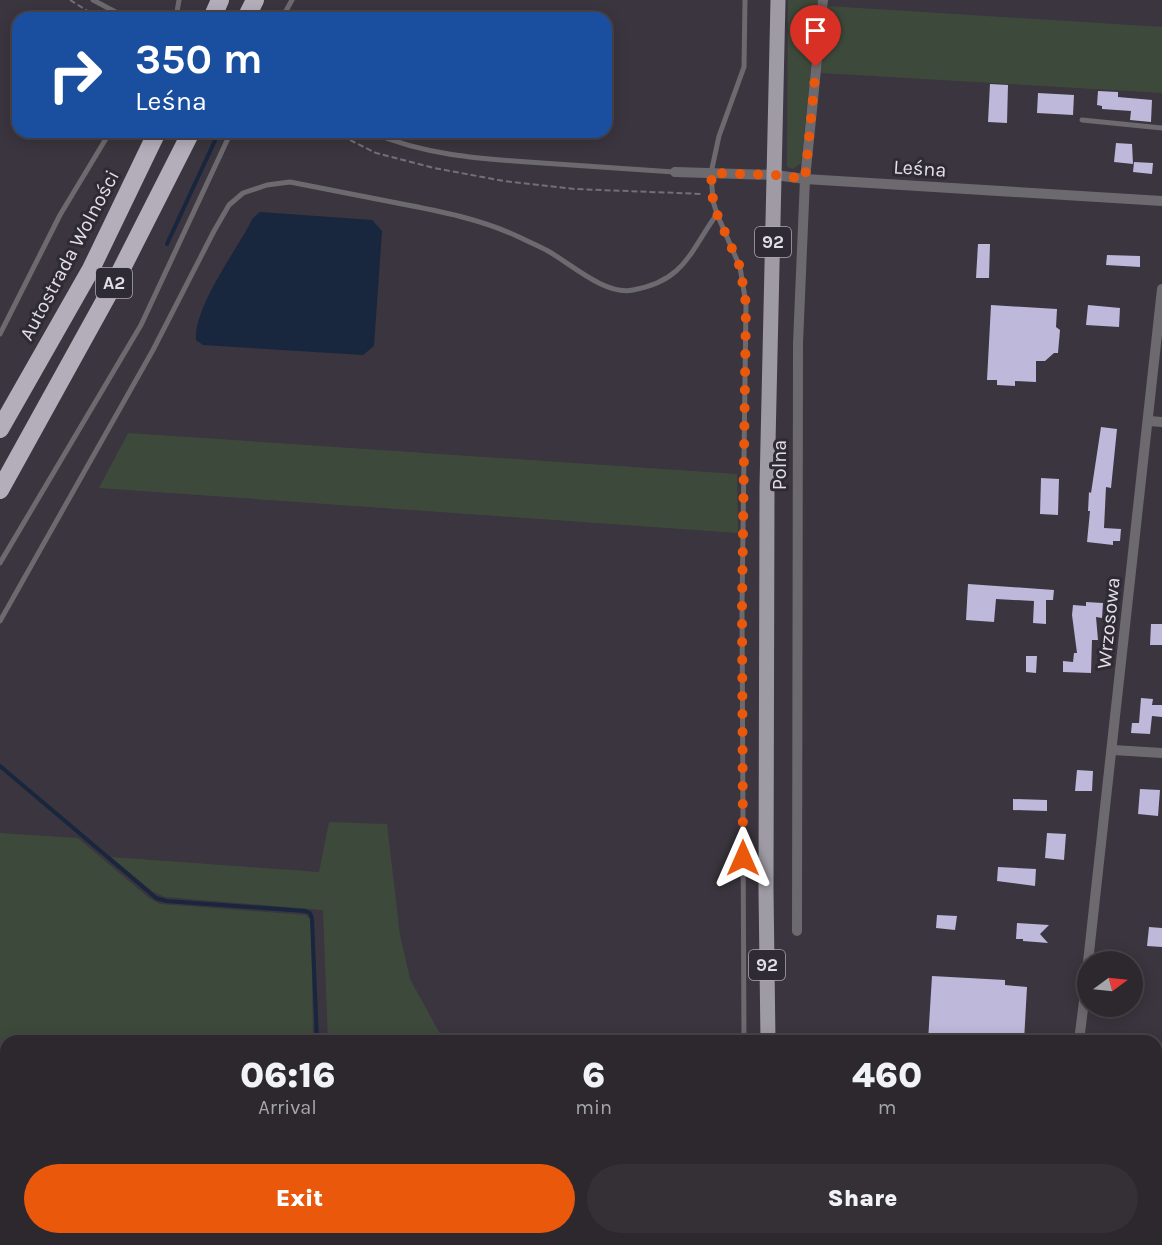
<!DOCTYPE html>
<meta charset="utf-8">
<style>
body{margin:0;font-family:Karla,sans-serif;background:#343036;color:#f1f3f6;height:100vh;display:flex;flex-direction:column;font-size:22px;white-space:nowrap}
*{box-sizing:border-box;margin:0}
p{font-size:20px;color:#a6a6aa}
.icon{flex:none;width:33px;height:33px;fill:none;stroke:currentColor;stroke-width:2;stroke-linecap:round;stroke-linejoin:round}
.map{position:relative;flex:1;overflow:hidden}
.details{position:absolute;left:0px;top:1035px;width:1162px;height:210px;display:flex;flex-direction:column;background:#2c282e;border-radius:18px 18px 0 0;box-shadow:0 3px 15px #0003,0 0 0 2px #48444a}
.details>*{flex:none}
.banner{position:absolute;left:12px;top:12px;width:600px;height:126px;border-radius:18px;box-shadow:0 3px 15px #0003,0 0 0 2px #48444a;background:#1a4fa0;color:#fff;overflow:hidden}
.needle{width:39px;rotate:75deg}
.buttons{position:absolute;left:1077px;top:951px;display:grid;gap:12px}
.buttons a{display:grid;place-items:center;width:66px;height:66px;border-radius:50%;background:#2c282e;box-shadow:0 3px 15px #0003,0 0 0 2px #48444a;font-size:30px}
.pin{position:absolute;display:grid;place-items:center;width:51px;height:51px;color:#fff;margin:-62px -26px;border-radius:50% 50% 50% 0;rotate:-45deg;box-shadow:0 0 6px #0007}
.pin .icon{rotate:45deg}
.me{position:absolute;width:66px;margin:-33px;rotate:0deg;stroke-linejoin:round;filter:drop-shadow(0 0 4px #0008)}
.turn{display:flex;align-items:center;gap:21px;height:126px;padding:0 24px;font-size:27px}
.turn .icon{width:78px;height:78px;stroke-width:2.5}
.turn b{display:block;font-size:42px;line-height:51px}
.eta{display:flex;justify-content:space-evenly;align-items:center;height:102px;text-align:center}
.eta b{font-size:36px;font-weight:800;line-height:42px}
.action{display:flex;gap:12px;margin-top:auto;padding:12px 24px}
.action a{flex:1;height:69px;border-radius:36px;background:#ea580c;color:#fff;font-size:24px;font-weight:800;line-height:69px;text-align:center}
.action a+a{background:#343036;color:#f1f3f6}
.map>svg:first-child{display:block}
.green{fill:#3d4a3b}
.water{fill:#18263e}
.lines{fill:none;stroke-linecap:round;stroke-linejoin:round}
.stream{stroke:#18263e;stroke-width:4}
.building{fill:#beb8da}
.path{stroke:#746f77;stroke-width:2;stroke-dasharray:6 3;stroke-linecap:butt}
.lane{stroke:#6c6a6e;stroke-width:5}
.street{stroke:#6c6a6e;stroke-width:10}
.primary{stroke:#9f9ba4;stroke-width:15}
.highway{stroke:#b3aeb9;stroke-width:18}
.route{stroke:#ea580c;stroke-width:10;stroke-dasharray:0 18}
.labels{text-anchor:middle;stroke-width:6;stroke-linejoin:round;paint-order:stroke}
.shield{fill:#2f2b34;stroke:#aca9b0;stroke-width:1.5}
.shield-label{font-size:18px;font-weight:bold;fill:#e2dfe5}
.street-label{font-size:20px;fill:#e2dfe5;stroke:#2f2b34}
</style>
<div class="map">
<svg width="1162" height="1245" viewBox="0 0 1162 1245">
<rect width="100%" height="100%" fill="#3a353e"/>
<g class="green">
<polygon points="788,0 818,0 801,163 793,169 787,167"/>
<polygon points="827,6 1162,27 1162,93 821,73"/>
<polygon points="128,433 737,474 738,533 99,488"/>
<polygon points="329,822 387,824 400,935 410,979 444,1041 328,1041 323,910 165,897 152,891 111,857 319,872"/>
<polygon points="0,833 78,838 149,898 160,904 306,915 311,920 313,1041 6,1041 6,1068 0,1068"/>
<polygon points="0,1114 6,1114 6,1239 284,1239 284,1245 0,1245"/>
<polygon points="518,1239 603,1239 639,1245 518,1245"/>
<polygon points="799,1239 1037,1239 1042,1240 1041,1245 799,1245"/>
</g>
<path class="water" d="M260 212 372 220 382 231 374 346 363 355 203 345 196 340C194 306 237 250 253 218Z"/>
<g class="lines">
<g class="stream">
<polyline points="167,244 219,132"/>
<polyline points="0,766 156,898 166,901 305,911 310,913 312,919 317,1041"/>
<polyline points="445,1239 447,1245"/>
</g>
</g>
<g class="building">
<polygon points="990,84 1008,85 1007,123 988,122"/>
<polygon points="1098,91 1118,92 1118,97 1152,100 1151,122 1130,120 1131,111 1102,109 1102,106 1097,105"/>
<polygon points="1038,93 1074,95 1073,115 1037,113"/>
<polygon points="1116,143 1132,144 1133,164 1114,162"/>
<polygon points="1134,162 1153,163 1152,174 1133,172"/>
<polygon points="978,244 990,244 989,278 976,278"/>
<polygon points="1107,255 1140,256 1140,267 1106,265"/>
<polygon points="991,305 1057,309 1056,327 1060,330 1058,353 1054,353 1045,361 1036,361 1036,382 1015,381 1015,386 997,385 997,380 987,380"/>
<polygon points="1088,305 1120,308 1119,327 1086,325"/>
<polygon points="1101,427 1117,429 1111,488 1106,487 1104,528 1121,529 1120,541 1113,541 1113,545 1087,542 1090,511 1088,511 1089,492 1091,493"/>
<polygon points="1041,478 1059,479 1058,515 1040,514"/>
<polygon points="968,584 1054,590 1053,600 1046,600 1046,624 1033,623 1034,601 996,599 994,622 966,620"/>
<polygon points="1086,602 1103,603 1102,618 1096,617 1098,640 1092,640 1091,673 1063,672 1063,661 1073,662 1074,653 1077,653 1072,615 1073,605 1086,606"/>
<polygon points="1151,624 1162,624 1162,645 1150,645"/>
<polygon points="1026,656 1037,656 1036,673 1026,672"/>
<polygon points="1141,698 1153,699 1152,705 1162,705 1162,717 1152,716 1150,734 1131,733 1132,723 1139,723"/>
<polygon points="1077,770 1093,771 1092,791 1075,791"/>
<polygon points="1140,789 1160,790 1158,816 1138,814"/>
<polygon points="1013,799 1047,800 1047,811 1013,810"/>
<polygon points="1047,833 1066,834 1064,860 1045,858"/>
<polygon points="998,867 1036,869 1035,886 997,881"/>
<polygon points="937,915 957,916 955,930 936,928"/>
<polygon points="1017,923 1049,925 1040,934 1048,943 1023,941 1023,939 1016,939"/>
<polygon points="1149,927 1162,928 1162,947 1147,946"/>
<polygon points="932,976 1005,980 1005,985 1027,987 1024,1041 928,1041"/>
</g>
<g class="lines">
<g class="path">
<polyline points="70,0 99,18"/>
<polyline points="334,132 376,153 434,168 504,181 575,189 703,194"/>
</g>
<g class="lane">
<polyline points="93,0 127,18"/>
<polyline points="176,18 179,0"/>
<polyline points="282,18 292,0"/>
<polyline points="1082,120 1162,128"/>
<path d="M371 132C426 156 483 159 542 163 586 166 630 169 674 172"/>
<polyline points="0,334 60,215 110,132"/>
<polyline points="0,563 141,325 231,132"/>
<path d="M0 621 153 350 214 231 229 205 243 193 267 185 290 182C325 189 361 196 397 203 439 211 481 219 519 237 529 242 539 246 548 251 571 264 606 296 633 290 685 281 690 251 717 214"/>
<polyline points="744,1041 742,607 746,304 740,267 717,214 713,201 711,173 719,136 744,67 745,0"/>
</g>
<g class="street">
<polyline points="675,172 775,175 805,179 1162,201"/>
<polyline points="1149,421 1162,422"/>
<polyline points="1113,750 1162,753"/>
<polyline points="797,931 798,343 805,179 823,0"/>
<polyline points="1088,962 1162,289"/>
<polyline points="1079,1041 1088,969"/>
<polyline points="0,1098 6,1099"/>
<polyline points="292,1239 293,1245"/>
<polyline points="1056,1245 1057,1239"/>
</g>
<g class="primary">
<polyline points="768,1041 766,890 767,487 778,0"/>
<polyline points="770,1239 770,1245"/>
</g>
<g class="highway">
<polyline points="212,18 220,0"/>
<polyline points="246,18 255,0"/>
<polyline points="0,429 91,269 157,132"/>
<polyline points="0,490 115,282 191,132"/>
</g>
</g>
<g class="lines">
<polyline class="route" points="743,858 742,607 746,304 740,267 717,214 713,201 711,173 775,175 805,179 816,67"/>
</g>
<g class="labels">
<g class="shield">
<rect x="755" y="227" width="36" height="30" rx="4.5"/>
<rect x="96" y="268" width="36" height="30" rx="4.5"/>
<rect x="749" y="950" width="36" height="30" rx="4.5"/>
</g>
<g class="shield-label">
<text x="773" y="248">92</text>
<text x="114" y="289">A2</text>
<text x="767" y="971">92</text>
</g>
<g class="street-label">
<text transform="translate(920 168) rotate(4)" y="7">Leśna</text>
<text transform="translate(69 255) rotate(-62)" y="7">Autostrada Wolności</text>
<text transform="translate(779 465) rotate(-90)" y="7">Polna</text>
<text transform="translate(1108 623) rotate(-84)" y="7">Wrzosowa</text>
</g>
</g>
</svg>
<div class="buttons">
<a><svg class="needle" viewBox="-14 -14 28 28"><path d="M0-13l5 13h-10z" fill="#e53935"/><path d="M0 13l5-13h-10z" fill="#a6a6aa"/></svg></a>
</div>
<div class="pin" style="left:816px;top:67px;background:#d93025"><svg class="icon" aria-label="arrive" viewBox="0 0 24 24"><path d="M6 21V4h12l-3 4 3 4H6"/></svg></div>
<svg class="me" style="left:743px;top:858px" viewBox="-20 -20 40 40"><path d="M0-17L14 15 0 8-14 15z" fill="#ea580c" stroke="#fff" stroke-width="4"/></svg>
<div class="banner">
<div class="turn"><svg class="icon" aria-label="right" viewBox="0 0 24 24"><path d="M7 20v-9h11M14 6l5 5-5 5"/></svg><div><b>350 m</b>Leśna</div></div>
</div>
<section class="details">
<div class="eta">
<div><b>06:16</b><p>Arrival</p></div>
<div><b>6</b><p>min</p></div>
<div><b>460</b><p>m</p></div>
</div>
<div class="action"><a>Exit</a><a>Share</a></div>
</section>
</div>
